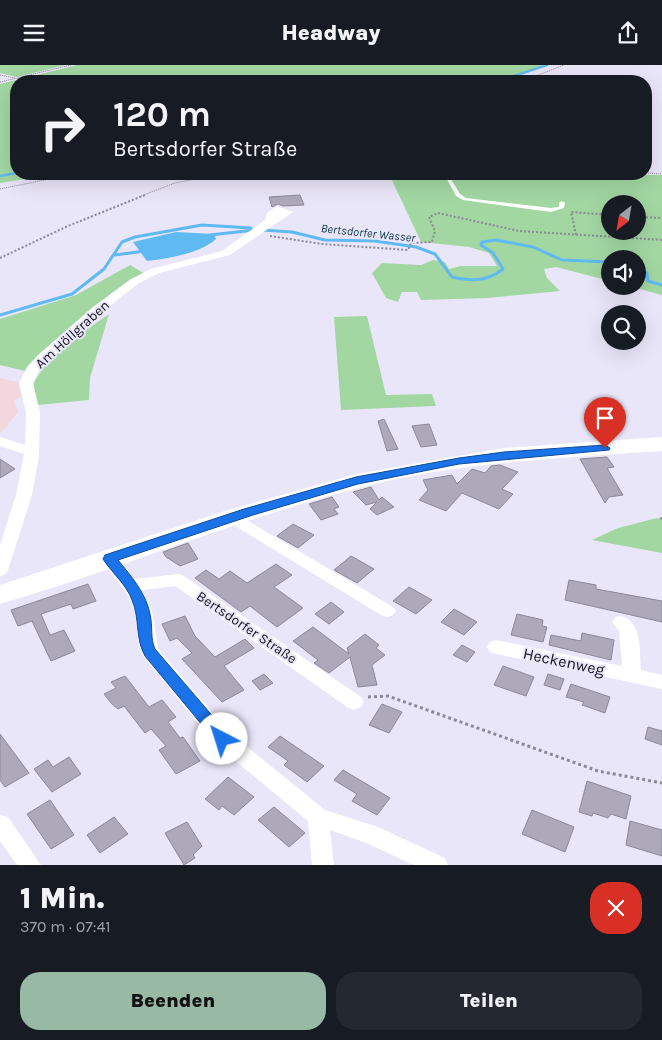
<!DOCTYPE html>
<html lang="de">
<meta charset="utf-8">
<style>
body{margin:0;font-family:Karla,sans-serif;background:#242831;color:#f1f3f6;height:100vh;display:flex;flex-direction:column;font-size:19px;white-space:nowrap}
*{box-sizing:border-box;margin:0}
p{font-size:16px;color:#9ea1a6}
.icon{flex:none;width:28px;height:28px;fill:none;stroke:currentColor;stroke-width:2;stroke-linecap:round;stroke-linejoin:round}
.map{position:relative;height:800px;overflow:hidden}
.details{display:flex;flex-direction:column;background:#171b24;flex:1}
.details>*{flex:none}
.top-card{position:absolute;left:10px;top:10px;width:642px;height:105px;border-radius:20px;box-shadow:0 5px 20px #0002;background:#171b24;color:#f1f3f6;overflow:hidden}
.needle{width:32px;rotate:211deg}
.fabs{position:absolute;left:601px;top:130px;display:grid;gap:10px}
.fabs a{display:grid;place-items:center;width:45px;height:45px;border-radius:50%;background:#171b24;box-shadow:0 5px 20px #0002;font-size:25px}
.pin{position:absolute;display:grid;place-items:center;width:42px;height:42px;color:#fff;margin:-51px -21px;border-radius:50% 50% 50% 0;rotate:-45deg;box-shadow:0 0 5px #0007}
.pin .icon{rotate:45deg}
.me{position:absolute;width:55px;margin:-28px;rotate:320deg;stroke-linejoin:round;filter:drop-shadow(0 0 4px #0008)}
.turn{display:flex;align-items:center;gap:18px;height:105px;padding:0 20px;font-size:22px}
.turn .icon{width:65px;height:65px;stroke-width:2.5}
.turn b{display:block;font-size:35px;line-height:42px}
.round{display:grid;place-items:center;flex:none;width:52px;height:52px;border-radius:20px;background:#242831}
.headline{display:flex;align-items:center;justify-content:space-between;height:85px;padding:0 20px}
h1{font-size:30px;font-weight:800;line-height:38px}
.cta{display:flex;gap:10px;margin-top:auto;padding:10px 20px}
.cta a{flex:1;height:58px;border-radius:20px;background:#98b9a3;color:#111;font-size:20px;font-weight:800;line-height:58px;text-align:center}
.cta a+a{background:#242831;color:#f1f3f6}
header{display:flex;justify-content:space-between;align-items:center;height:65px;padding:0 20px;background:#171b24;font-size:22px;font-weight:800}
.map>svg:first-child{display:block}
.commercial{fill:#f2d7dd}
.green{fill:#a2d7a2;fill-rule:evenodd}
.water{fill:#5fbaf2}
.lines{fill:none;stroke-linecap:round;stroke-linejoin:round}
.stream-far1{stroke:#5fbaf2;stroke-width:2.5}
.stream{stroke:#5fbaf2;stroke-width:3}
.building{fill:#ada9bb;stroke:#8b8899}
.path-far3{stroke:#8b8996;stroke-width:1;stroke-dasharray:1 1;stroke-linecap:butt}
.path-far2{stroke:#8b8996;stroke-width:2;stroke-dasharray:2 2;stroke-linecap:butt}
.path-far1{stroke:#8b8996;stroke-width:2.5;stroke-dasharray:2.5 2.5;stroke-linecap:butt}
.path{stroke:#8b8996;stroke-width:3;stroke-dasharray:3 3;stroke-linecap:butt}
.lane{fill:#fff;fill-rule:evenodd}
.street{fill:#fff;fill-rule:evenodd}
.secondary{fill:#fff;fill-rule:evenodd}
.route{fill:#1a73e8;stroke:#114b97}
.labels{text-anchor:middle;stroke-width:4;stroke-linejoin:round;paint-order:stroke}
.far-water-label{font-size:12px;font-style:italic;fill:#0c344b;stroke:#eae6f9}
.street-label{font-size:14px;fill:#16151b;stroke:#eae6f9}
.near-street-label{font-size:16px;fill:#16151b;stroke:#eae6f9}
</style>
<header><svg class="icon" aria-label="menu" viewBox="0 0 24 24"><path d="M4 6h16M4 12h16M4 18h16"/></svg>Headway<svg class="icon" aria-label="share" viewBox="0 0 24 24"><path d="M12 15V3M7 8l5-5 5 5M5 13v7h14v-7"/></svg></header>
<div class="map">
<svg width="662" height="800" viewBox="0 0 662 800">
<rect width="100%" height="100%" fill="#eae6f9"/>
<polygon class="commercial" points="0,313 18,317 21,331 14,336 18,347 0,369"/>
<g class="green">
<polygon points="0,0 66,0 17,12 0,8"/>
<polygon points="77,0 543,0 503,16 16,16 16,109 57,109 0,118 0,19"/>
<path d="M389 109 662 110V230L629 221H638V194H610V216L556 202 544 204 547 213 560 226 488 233 421 235 417 227H402L398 237 386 233 372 208 382 198 421 200 433 195 445 197 449 204 461 201H497L489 188 469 182 421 177ZM610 139H638V166H610Z"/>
<polygon points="130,200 145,209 25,306 0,300 0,254 76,230"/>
<path d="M109 249 90 313 89 335 38 340C36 337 33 333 32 330 29 303 89 263 109 249Z"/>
<polygon points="367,251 386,330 432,329 436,341 341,345 334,252"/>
<polygon points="657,453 662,455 662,488 592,475 618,463"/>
</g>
<path class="water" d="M176 167 214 169 216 174C201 188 167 194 147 196L133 177Z"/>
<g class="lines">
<g class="stream-far1">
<polyline points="499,16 547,0"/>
<polyline points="0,111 16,108"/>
</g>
<g class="stream">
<path d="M262 165 292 167 325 175 375 176 416 182 435 189 452 212C471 216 487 217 503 204L493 188 481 180 482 177 496 175 533 182 562 195 610 197"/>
<polyline points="210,170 255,165"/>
<polyline points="115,190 145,186"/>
<polyline points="638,203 647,208 648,216 662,220"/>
<polyline points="0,250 72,229 104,204 122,177 135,172 202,160 251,163"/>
</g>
</g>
<g class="building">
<polygon points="300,130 304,140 283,141 278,139 272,142 269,132"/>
<polygon points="384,354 398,384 387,386 378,356"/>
<polygon points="429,359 437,380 421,382 412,361"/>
<polygon points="607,392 614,402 607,403 623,430 609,432 605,438 580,394"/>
<polygon points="0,394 15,404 0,413"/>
<polygon points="500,400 518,407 502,424 513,429 499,444 462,428 446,446 419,435 428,425 423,415 452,410 457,419 472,404 485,408 491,401"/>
<polygon points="371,422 379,435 382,432 394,442 377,450 370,444 377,437 366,440 353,427"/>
<polygon points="332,432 339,442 334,444 338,449 321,455 309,439"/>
<polygon points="293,459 314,470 298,483 277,471"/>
<polygon points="188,478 198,494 180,501 166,492 163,487"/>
<polygon points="351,491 374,504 357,518 334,505"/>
<polygon points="276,499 292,510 274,522 303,543 277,562 250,541 241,547 195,513 206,505 219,514 230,506 247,518"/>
<polygon points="569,515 596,520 596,524 662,536 662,557 565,535"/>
<polygon points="88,519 96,536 73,544 71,539 41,549 50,570 64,565 75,586 51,596 32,556 18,561 11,545"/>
<polygon points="409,522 432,535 416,549 393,536"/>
<polygon points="331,537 344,547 329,559 315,549"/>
<polygon points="454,544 477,557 464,570 441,557"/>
<polygon points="517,549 543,555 542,561 547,562 543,577 511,570"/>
<polygon points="185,551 195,571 215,592 245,574 254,583 224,601 244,625 222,637 182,594 192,588 177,573 170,576 162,559"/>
<polygon points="313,562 349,589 347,583 365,569 379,580 376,583 385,590 372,600 377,620 358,622 350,592 329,608 314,598 318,595 293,576"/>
<polygon points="582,568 614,575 611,595 549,580 551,570 581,576"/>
<polygon points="462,580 475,587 467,597 453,590"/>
<polygon points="503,601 534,612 526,631 494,620"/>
<polygon points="264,609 273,618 260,625 252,616"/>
<polygon points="548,609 564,614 560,625 544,620"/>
<polygon points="125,611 149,642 162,635 176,652 168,657 180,673 183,672 200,696 176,709 159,685 166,681 151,664 145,668 124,641 118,644 112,639 104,629 116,623 111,617"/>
<polygon points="571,619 610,632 605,648 582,640 584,637 566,632"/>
<polygon points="382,639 402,647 389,668 369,660"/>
<polygon points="648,662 662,666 662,680 645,674"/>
<polygon points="0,669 29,708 5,722 0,715"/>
<polygon points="280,671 324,701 307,717 284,700 288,696 268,682"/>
<polygon points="69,692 81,709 52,727 34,704 48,695 53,702"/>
<polygon points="343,705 390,733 377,750 352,736 357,729 334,715"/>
<polygon points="228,712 254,732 234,750 222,741 219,745 205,734"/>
<polygon points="587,716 631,731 626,754 611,749 608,753 593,748 592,751 579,747"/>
<polygon points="50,735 74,770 51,784 27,749"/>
<polygon points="274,742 305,768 289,782 258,755"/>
<polygon points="532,745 574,762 565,787 522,769"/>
<polygon points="114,752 128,769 100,788 87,770"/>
<polygon points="630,756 662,765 662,791 626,780"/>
<polygon points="187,757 202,781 193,790 195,793 184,800 165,768"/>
</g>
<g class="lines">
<g class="path-far3">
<polyline points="0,10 15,13"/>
<polyline points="523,16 564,0"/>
<polyline points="0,17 71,0"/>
<polyline points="646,108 662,109"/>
<polyline points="0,124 74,109"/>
<polyline points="141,131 175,118 221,109"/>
</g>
<g class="path-far2">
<polyline points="638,152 662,153"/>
<polyline points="576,170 571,147 610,150"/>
<polyline points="270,171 322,179 408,185 411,178 432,177 435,166 429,152 438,148 519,166 662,175"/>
<polyline points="0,193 68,161 145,130"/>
</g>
<polyline class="path-far1" points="660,453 662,454"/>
<polyline class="path" points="368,632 388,631 598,706 662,718"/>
<polygon class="lane" points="444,109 448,109 460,129 466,133 551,143 559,142 559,138 562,136 565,138 564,143 551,147 463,135 456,131"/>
<g class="street">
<polygon points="277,141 293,147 230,190 159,208 139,218 101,248 40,304 33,318 40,347 39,391 32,430 8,505 6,509 0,511 0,480 16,430 24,389 0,381 0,372 25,380 26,347 19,318 27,302 38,290 93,242 131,214 151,204 222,186 265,155 267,148"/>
<polygon points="233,447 393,542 396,546 393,550 387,552 381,550 227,456 225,452 227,448"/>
<path d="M109 488 115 490 135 514 178 509 184 511 361 632 364 637 361 642 354 645 347 642 175 521 142 525 153 549 158 584 229 667 325 745 378 762 445 793 448 800H414L364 777 330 765 334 800H312L308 756 215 679 144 592C135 576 139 559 133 542 127 523 111 511 101 494L103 490Z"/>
<path d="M621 551C643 557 639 586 641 605L662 610V624L496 589 490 587 487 582 490 577 496 575 622 601 619 566 612 557 615 552Z"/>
<polygon points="0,750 8,752 41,800 17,800 0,776"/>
</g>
<path class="secondary" d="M662 372V386C561 393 458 397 359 423 237 454 121 504 0 539V520L225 446 356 409 504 383Z"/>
</g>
<path class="route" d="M605 380 610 383 609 385 459 399 358 419 253 450 118 495C131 511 146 528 150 549 153 562 150 573 155 584L228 669 230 674 228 678 222 680 217 678 145 591C135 573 140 554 132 535 126 519 112 508 103 494L105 490 244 444 356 412 459 393 504 387Z"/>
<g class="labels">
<g class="far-water-label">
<text transform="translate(368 168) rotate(6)" y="4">Bertsdorfer Wasser</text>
</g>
<g class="street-label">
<text transform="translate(72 269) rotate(-42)" y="5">Am Höllgraben</text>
<text transform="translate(247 562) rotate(34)" y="5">Bertsdorfer Straße</text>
</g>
<g class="near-street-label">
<text transform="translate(564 596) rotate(12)" y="6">Heckenweg</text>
</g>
</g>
</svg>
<div class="fabs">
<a><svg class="needle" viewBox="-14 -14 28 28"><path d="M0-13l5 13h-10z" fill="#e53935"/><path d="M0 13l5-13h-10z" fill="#9ea1a6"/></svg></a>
<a><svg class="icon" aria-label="sound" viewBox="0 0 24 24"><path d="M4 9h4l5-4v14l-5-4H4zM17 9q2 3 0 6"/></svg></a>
<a><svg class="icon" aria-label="search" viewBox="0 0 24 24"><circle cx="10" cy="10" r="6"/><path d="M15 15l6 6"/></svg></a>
</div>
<div class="pin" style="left:605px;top:383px;background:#d93025"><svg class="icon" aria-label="arrive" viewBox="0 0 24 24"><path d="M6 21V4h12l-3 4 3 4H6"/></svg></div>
<svg class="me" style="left:222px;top:674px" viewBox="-20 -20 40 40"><circle r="19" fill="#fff"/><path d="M0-13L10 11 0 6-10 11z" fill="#1a73e8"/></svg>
<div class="top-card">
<div class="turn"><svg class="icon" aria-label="right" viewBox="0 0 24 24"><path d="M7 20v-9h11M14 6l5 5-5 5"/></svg><div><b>120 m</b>Bertsdorfer Straße</div></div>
</div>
</div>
<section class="details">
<div class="headline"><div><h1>1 Min.</h1><p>370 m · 07:41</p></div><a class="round" style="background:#d93025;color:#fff"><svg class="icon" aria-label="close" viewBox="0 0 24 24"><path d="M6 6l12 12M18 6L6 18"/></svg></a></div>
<div class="cta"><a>Beenden</a><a>Teilen</a></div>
</section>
